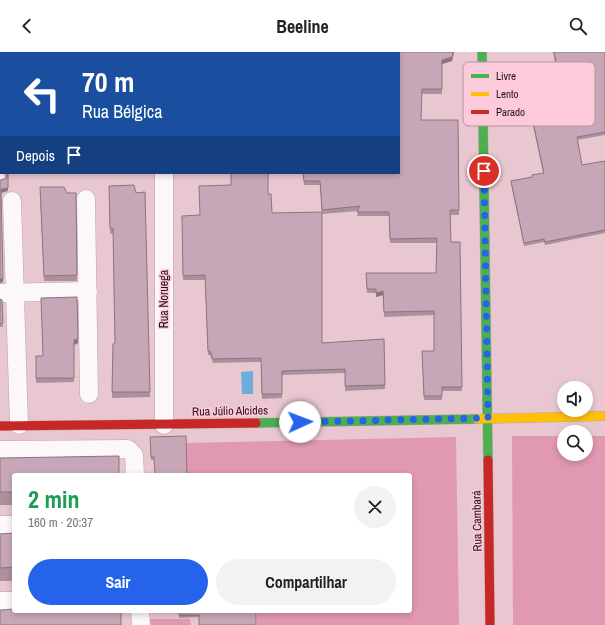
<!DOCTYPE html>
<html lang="pt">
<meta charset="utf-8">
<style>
body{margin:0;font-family:"Archivo Narrow",sans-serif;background:#f2f2f2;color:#222;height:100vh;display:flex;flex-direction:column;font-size:15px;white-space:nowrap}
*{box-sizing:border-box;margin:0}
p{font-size:13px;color:#767676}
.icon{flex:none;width:22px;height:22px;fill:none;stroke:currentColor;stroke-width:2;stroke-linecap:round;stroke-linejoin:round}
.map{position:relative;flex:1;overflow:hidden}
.drawer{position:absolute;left:12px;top:421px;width:400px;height:140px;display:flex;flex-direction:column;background:#fff;border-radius:4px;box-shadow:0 2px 6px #0003}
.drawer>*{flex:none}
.top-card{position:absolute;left:0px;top:0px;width:400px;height:122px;box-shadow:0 2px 6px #0003;background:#1a4fa0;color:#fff;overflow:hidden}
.tools{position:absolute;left:557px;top:329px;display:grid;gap:8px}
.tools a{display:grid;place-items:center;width:36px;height:36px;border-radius:50%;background:#fff;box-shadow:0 2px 6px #0003;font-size:20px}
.pin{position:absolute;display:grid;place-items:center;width:34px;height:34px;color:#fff;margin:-17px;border:2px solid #fff;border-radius:50%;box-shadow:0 1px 4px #0007}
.me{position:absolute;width:44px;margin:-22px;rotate:88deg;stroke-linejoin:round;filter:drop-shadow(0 0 3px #0008)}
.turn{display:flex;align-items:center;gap:14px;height:84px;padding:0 16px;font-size:18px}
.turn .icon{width:52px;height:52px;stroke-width:2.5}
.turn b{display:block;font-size:28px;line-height:34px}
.then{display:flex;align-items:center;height:38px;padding:0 16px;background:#0003;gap:8px;font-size:15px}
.round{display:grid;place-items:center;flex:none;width:42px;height:42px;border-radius:21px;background:#f2f2f2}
.summary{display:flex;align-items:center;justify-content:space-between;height:68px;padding:0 16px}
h1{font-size:24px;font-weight:700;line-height:30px;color:#1e9e55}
.button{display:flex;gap:8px;margin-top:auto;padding:8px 16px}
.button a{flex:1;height:46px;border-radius:24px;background:#2563eb;color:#fff;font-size:16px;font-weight:700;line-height:46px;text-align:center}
.button a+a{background:#f2f2f2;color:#222}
header{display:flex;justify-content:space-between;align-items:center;height:52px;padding:0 16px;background:#fff;font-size:18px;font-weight:700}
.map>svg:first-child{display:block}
.forest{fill:#e198b1}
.water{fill:#6aadde}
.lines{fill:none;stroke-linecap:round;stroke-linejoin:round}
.lane-casing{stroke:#bca2a9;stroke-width:10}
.street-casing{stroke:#bca2a9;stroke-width:19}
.fast-casing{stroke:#bca2a9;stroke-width:10}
.slow-casing{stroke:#bca2a9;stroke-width:10}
.jam-casing{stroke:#bca2a9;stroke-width:10}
.lane{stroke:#fcf7f8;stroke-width:9}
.street{stroke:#fcf7f8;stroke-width:18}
.fast{stroke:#4caf50;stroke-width:9}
.slow{stroke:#ffc107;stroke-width:9}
.jam{stroke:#c62828;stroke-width:9}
.wall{fill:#ab909d}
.shaded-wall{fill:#8b7580}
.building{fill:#c7a7b7;stroke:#8b7580}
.route{stroke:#2563eb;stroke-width:7;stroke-dasharray:0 12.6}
.labels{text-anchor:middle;stroke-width:3;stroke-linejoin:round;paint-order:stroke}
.street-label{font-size:12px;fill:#271219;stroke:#fccad8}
.key{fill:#fccad8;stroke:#bc939f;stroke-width:1}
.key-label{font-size:11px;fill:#271219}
</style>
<header><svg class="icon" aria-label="back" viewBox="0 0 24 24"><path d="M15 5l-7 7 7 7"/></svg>Beeline<svg class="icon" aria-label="search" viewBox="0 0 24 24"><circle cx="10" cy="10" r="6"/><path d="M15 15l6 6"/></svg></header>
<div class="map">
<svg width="605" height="573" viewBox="0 0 605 573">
<rect width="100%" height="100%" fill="#e9c7d1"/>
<g class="forest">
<polygon points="512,384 564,384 564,402 586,402 586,384 605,384 605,573 513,573"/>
<polygon points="456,385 459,573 257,573 257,559 410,559 410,423 186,423 186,391"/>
<polygon points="149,567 190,567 191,573 151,573"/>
</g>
<polygon class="water" points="253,319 253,342 242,342 241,320"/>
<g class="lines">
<g class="lane-casing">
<polyline id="lane" points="0,126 1,126"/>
</g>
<g class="street-casing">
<g id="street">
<polyline points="164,0 164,1"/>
<polyline points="164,121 164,373"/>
<polyline points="86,147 89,342"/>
<polyline points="12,149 19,373"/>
<polyline points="0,241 88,239"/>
<polyline points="0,398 128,397 134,403 135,423"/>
<polyline points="0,473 14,473"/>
<polyline points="0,549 14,549"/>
<polyline points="140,559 141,573"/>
</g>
</g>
<g class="fast-casing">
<g id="fast">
<polyline points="482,0 488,408"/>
<polyline points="256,371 477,367"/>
</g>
</g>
<g class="slow-casing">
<polyline id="slow" points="477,367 605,364"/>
</g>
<g class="jam-casing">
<g id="jam">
<polyline points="0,374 256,371"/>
<polyline points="488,408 490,573"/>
</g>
</g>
<use href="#lane" class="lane"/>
<use href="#street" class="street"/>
<use href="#fast" class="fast"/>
<use href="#slow" class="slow"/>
<use href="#jam" class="jam"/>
</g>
<g class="wall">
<polygon points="318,0 454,0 452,9 442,12 442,42 422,42 421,68 458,68 459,163 450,163 451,190 460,190 462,339 442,339 442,348 424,348 422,299 434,299 434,263 384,265 383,243 376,245 376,241 367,241 366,225 436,221 437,191 390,191 389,164 357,164 358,159 322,162 320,133 304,133 303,121 399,121 399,1"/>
<polygon points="553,0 605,0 605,83 577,88 582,113 605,109 605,181 545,193 544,190 524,194 511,132 511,129 532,125 532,123 543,121 527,45 527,42 532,41 531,37 559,31"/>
<polygon points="231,133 268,142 272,161 322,291 384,287 385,337 345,339 345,321 282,323 282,346 262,347 261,310 213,311 210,303 208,303 205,228 183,228 182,164 200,163"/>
<polygon points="109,134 136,141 145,140 150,345 112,346 113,292 115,292 113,181 110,182"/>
<polygon points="40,141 76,141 77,229 44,229"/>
<polygon points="41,246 78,291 74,293 74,330 36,331 36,304 43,304"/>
<polygon points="0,247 2,248 3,275 0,275"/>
<polygon points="150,385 187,423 154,408 151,408"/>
<polygon points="0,406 14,423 14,453 0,453"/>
<polygon points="14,481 14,529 0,529 0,482"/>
<polygon points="179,559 256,573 199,565 179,566"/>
</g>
<g class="shaded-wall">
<polygon points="453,0 454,0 452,9 442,12 442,8"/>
<polygon points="8,136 8,139 1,141 1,137"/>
<polygon points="0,227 3,227 3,230 0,231"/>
<polygon points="383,239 383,243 376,245 376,241"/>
<polygon points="78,287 78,291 74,293 74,288"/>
</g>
<g class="building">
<rect x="21" y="0" width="17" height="1"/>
<polygon points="318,0 453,0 452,5 442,8 442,37 422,37 421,68 458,68 459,158 450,158 451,190 460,190 462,335 442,335 442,344 424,344 422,299 434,299 434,259 384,260 383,239 376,241 376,237 367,237 366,221 436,221 437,186 390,187 389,160 357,160 360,154 322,158 320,129 304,129 303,121 399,121 399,1 319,1"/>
<polygon points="554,0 605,0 605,80 577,85 582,113 605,109 605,178 545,190 544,187 524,191 511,129 532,125 532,123 544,121 527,42 532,41 531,37 560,31"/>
<rect x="0" y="17" width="1" height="43"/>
<polygon points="0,107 1,107 1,117 0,116"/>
<polygon points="6,121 8,121 8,136 1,137 3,227 0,227 0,128 1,128 6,126 7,122"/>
<polygon points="231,121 268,121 268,142 271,142 272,161 322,160 322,291 384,287 385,333 345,334 345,317 282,319 282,342 262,342 261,306 213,307 210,299 208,299 205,223 183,224 182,164 200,163 199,134 231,133"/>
<polygon points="134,133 136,141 145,140 150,340 112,340 113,292 115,291 113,176 110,176 109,134"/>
<polygon points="40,135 64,135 67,141 76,141 77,223 44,224"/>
<polygon points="77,245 78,287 74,288 74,326 36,326 36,304 43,304 41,246"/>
<polygon points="0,247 2,248 3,271 0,272"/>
<polygon points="186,384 187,423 155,423 154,405 151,405 150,385"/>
<polygon points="119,404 119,423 14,423 14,440 0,440 0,406"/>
<polygon points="14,481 14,515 0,516 0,482"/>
<polygon points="14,557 14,559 121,559 121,573 0,573 0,558"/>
<polygon points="179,559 256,559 256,573 199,573 199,563 179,563"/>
</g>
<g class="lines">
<polyline class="route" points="300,370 488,366 484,119"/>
</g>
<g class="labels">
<g class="street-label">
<text transform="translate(164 247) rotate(-90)" y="4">Rua Noruega</text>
<text transform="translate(230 359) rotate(-1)" y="4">Rua Júlio Alcides</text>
<text transform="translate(477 469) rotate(-91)" y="4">Rua Cambará</text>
</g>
</g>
<rect x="463" y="10" width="132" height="64" rx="6" class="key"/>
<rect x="471" y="22" width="18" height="4" fill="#4caf50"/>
<rect x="471" y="40" width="18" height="4" fill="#ffc107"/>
<rect x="471" y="58" width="18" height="4" fill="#c62828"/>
<g class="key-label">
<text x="496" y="28">Livre</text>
<text x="496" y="46">Lento</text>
<text x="496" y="64">Parado</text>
</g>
</svg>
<div class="tools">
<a><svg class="icon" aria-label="sound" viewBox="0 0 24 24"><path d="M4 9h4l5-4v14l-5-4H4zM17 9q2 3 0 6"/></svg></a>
<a><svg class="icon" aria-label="search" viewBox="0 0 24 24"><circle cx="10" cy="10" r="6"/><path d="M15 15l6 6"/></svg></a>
</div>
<div class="pin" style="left:484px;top:119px;background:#d93025"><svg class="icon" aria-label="arrive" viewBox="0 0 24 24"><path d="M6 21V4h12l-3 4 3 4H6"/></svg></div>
<svg class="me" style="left:300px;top:370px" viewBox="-20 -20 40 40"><circle r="19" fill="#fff"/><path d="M0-13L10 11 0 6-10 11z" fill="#2563eb"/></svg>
<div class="top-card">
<div class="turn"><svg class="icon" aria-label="left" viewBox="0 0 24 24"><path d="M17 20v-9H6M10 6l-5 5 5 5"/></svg><div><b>70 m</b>Rua Bélgica</div></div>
<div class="then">Depois<svg class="icon" aria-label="arrive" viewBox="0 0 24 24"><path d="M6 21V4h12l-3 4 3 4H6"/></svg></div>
</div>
<section class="drawer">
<div class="summary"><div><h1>2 min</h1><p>160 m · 20:37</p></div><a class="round"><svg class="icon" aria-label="close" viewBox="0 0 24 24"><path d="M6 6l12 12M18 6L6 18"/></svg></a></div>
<div class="button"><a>Sair</a><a>Compartilhar</a></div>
</section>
</div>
